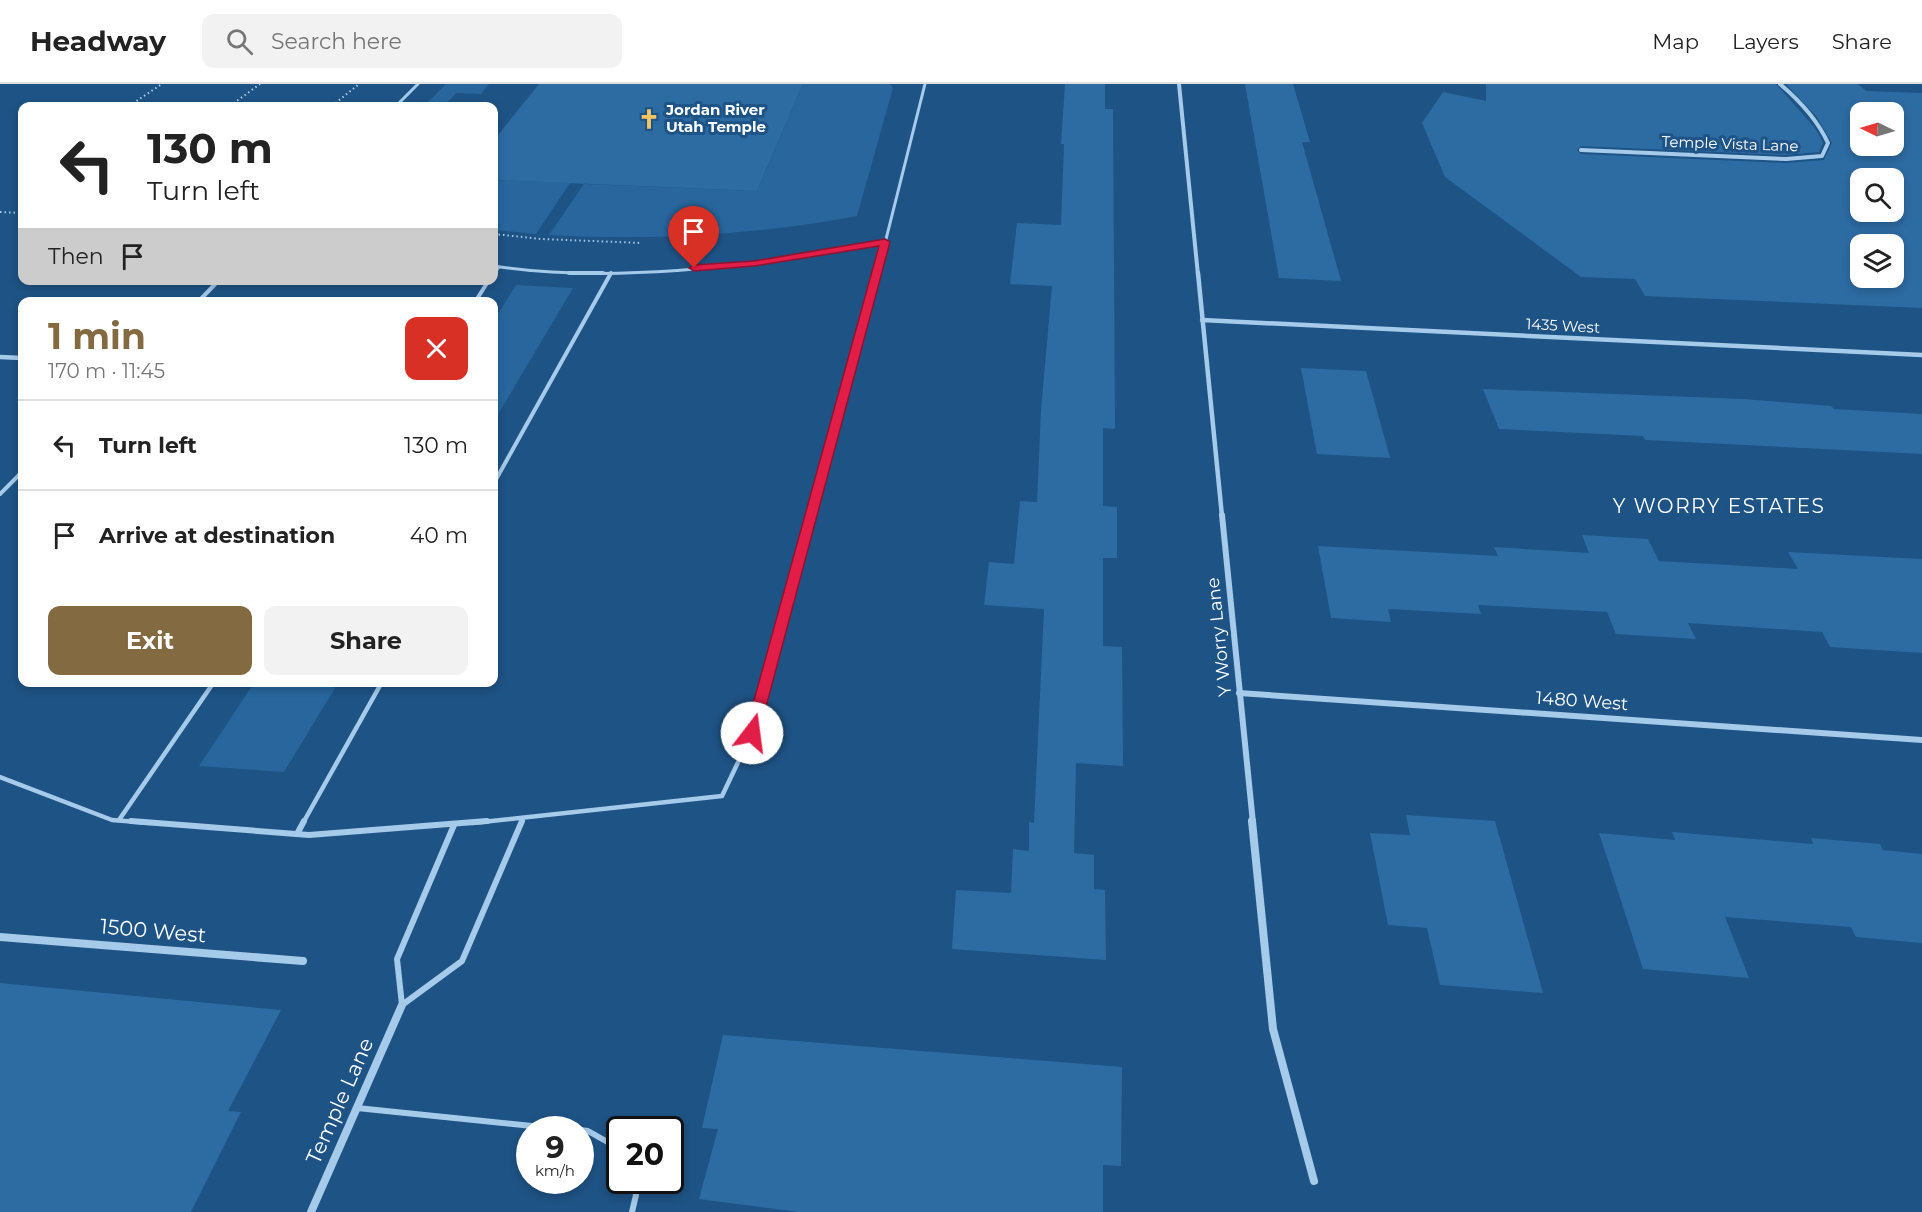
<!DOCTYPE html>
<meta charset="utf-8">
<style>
body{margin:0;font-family:Montserrat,sans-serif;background:#f2f2f2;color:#222;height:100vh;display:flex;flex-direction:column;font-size:22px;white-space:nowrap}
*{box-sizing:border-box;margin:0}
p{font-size:20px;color:#767676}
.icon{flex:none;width:33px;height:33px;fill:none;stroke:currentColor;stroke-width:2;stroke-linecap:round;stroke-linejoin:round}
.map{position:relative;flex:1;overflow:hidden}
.drawer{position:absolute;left:18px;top:213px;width:480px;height:390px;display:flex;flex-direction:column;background:#fff;border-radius:12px;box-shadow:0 3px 9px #0003}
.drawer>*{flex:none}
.guide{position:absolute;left:18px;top:18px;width:480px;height:183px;border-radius:12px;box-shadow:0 3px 9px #0003;background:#fff;color:#222;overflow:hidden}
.needle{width:39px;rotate:275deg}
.fabs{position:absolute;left:1850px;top:18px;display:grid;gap:12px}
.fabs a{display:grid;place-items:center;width:54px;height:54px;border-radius:12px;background:#fff;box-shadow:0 3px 9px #0003;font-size:30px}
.speed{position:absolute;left:516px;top:1032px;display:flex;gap:12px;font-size:30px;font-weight:700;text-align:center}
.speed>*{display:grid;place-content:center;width:78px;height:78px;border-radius:50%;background:#fff;box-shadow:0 3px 9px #0003;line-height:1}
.speed small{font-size:15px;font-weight:400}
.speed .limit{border:3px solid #111;border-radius:9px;background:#fff;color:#111}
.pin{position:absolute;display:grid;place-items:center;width:51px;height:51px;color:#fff;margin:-62px -26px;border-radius:50% 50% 50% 0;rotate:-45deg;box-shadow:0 0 6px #0007}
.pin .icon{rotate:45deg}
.me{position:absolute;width:66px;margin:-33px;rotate:15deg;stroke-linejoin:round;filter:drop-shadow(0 0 4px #0008)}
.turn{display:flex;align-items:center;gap:21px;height:126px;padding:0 30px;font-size:27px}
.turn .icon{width:78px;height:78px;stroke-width:2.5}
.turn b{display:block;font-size:42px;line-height:51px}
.then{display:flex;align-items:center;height:57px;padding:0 30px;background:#0003;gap:12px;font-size:22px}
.round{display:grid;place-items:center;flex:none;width:63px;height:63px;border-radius:12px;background:#f2f2f2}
.summary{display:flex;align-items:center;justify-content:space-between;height:102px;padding:0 30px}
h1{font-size:36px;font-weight:700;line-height:45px;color:#836a40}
.button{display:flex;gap:12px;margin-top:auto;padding:12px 30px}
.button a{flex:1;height:69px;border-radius:12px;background:#836a40;color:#fff;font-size:24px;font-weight:700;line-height:69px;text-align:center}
.button a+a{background:#f2f2f2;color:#222}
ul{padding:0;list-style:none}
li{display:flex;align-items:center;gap:18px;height:90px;padding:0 30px;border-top:2px solid #e0e0e0}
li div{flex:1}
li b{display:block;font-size:22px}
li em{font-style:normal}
header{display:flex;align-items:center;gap:36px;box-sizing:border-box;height:84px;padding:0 30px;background:#fff;border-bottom:2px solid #e0e0e0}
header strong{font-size:28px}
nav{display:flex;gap:33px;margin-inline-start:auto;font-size:21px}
.search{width:420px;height:54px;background:#f2f2f2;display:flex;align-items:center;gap:15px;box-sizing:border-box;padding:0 21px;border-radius:12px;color:#767676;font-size:22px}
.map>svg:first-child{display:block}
.green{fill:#28669d}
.building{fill:#2d6ba3;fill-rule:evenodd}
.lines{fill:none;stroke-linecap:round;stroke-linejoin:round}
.path{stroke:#a6caea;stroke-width:2;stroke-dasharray:1.5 3;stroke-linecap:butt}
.service-far3{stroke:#a6caea;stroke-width:3}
.service-far2{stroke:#a6caea;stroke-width:4}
.service-far1{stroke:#a6caea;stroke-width:4.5}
.service{stroke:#a6caea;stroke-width:6}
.minor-far3{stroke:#a6caea;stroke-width:4}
.minor-far2{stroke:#a6caea;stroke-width:4.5}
.minor-far1{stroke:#a6caea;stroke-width:6}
.minor{stroke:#a6caea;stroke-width:8}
.route{fill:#e11d48;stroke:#92132f;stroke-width:1.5}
.labels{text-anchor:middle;stroke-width:6;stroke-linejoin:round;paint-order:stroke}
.far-poi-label{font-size:15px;font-weight:bold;fill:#fff;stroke:#1e5385;text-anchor:start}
.far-street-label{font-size:15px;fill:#fff;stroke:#1e5385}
.street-label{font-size:18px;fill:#fff;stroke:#1e5385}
.neighbourhood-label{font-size:20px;letter-spacing:1.5px;fill:#fff;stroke:#1e5385}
.near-street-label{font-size:21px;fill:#fff;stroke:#1e5385}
</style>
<header>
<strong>Headway</strong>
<div class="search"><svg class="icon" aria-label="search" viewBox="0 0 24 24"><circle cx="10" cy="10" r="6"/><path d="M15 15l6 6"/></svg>Search here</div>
<nav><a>Map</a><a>Layers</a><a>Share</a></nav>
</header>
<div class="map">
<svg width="1922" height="1128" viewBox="0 0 1922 1128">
<rect width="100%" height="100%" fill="#1e5385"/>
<g class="green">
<polygon points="446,0 489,0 481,10 456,9 444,22 424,22"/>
<path d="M803 0H890L893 4 857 132C755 151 653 157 549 151L584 100 757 107Z"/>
<polygon points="494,96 570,99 536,150 494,146"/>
<polygon points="516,201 573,204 494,337 494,236"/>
<polygon points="254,599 338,599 284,688 199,682"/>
</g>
<g class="building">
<polygon points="539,0 803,0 757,107 494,96 494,56"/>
<polygon points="1065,0 1105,0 1105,25 1113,25 1115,345 1103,344 1103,422 1117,423 1117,474 1103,474 1103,562 1122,563 1123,682 1076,679 1074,769 1094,771 1094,805 1105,806 1106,876 952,865 956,806 1011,809 1013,765 1029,767 1029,738 1034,739 1044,525 984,521 989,478 1014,480 1020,417 1037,418 1041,326 1052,202 1010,200 1017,139 1061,141 1064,60 1061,60"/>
<polygon points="1245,0 1293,0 1310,58 1302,58 1341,197 1279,194"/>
<path d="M1486 0H1776L1815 44 1823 59 1819 68 1786 71 1581 62 1577 66 1581 70 1786 79 1824 76 1832 59 1816 32 1786 0H1858L1866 7 1922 9V224L1645 212 1635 195 1581 193 1445 93 1422 39 1443 8 1486 17ZM1860 28H1893V62H1860ZM1860 94H1893V128H1860ZM1860 160H1893V194H1860Z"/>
<polygon points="1301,284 1366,287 1390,374 1317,370"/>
<polygon points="1483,305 1744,315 1831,322 1834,325 1922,330 1922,370 1645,356 1643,352 1499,345"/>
<polygon points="1582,451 1648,455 1659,477 1798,485 1788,468 1922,475 1922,569 1830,563 1822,548 1688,539 1696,555 1616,550 1607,528 1478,521 1481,530 1388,525 1391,538 1331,534 1318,462 1498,472 1494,463 1589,469"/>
<polygon points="1406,731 1495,737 1543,909 1440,901 1427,844 1388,841 1370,749 1410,751"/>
<polygon points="1672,748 1813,760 1811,754 1880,760 1883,766 1922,770 1922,859 1856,853 1851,843 1725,833 1749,894 1643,885 1599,749 1675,756"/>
<polygon points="0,899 281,926 228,1027 241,1028 191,1128 0,1128"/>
<polygon points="723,951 1122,983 1121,1082 1103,1081 1103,1128 799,1128 699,1115 718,1045 702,1044"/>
</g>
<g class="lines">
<g class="path">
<polyline points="129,22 162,0"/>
<polyline points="230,22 260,0"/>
<polyline points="332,22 359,0"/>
<polyline points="0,128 22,129"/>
<polyline points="494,150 541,155 642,159"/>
</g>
<g class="service-far3">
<polyline points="396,22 418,0"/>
<path d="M494 182C615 201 764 181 885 158"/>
<polyline points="494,190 499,183"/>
<polyline points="877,191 925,0"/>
</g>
<g class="service-far2">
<polyline points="569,189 603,189"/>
<polyline points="198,218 219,196"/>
<polyline points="475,218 489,196"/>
<polyline points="494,399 611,189"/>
<polyline points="0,410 22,388"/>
<polyline points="811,432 877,189"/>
</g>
<g class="service-far1">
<polyline points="0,693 112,736 150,739"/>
<polyline points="119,736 214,598"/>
<polyline points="303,739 382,598"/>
<polyline points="473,739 722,712 752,649 812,431"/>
<polyline points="521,739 523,734"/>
</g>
<g class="service">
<polyline points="131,737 309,751 487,737"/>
<polyline points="297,750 304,737"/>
<polyline points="402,921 462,877 522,737"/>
<polyline points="402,921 397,875 454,741"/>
<polyline points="357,1024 571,1046"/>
<polyline points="580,1046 588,1047 620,1065"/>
<polyline points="632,1096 636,1111 632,1128"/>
</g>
<g class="minor-far3">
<polyline points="1179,0 1198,191"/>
<path d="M1581 66 1786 75 1822 72 1828 59C1817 35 1800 17 1780 0"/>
</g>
<g class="minor-far2">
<polyline points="1198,189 1222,432"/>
<polyline points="1202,236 1922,271"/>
<polyline points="0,273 22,274"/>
</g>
<g class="minor-far1">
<polyline points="1222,431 1253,739"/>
<polyline points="1239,609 1922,656"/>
</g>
<g class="minor">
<polyline points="1252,737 1273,945 1314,1097"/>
<polyline points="0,853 303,877"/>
<polyline points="311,1128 402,921"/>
</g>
</g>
<polygon class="route" points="885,155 890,158 759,649 752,655 745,649 879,162 754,182 694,187 689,184 694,181 754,177"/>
<defs>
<g id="church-bare" transform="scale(1.62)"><path d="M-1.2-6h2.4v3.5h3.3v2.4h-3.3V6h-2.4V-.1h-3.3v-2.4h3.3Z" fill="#f9c365" stroke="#1e5385" stroke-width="2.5" paint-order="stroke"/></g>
</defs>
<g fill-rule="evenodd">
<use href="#church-bare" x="649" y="35"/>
</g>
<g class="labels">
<g class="far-poi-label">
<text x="666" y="31">Jordan River<tspan x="666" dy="17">Utah Temple</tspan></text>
</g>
<g class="far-street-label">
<text transform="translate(1730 60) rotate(2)" y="5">Temple Vista Lane</text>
<text transform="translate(1563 242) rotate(3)" y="5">1435 West</text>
</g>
<g class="street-label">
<text transform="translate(1219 553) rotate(-96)" y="6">Y Worry Lane</text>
<text transform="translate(1582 617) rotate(4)" y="6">1480 West</text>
</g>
<g class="neighbourhood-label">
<text x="1719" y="429">Y WORRY ESTATES</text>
</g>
<g class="near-street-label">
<text transform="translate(153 847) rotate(5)" y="7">1500 West</text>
<text transform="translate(340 1017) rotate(-66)" y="7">Temple Lane</text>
</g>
</g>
</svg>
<div class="fabs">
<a><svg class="needle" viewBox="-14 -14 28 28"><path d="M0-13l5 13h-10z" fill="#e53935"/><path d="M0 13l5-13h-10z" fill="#767676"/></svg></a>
<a><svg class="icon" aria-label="search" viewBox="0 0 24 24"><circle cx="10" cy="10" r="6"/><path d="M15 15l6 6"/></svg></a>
<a><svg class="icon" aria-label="layers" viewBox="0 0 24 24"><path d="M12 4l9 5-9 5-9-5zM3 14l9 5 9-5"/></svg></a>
</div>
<div class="speed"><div>9<small>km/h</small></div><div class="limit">20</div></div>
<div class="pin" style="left:694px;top:184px;background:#d93025"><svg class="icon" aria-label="arrive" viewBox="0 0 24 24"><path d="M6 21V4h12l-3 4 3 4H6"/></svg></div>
<svg class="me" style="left:752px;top:649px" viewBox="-20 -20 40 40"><circle r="19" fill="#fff"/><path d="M0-13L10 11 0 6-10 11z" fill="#e11d48"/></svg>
<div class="guide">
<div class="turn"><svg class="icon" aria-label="left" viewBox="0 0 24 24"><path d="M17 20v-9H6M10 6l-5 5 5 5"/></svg><div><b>130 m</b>Turn left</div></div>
<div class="then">Then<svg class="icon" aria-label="arrive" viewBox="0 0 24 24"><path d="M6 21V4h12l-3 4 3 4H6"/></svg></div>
</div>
<section class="drawer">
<div class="summary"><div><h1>1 min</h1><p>170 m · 11:45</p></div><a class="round" style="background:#d93025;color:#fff"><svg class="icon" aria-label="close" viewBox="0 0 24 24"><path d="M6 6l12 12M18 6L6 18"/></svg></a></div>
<ul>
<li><svg class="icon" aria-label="left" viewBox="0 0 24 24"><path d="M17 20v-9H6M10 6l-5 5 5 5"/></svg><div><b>Turn left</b></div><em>130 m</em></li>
<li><svg class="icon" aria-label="arrive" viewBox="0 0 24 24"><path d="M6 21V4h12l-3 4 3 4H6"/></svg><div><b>Arrive at destination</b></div><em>40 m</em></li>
</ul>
<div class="button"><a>Exit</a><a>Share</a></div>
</section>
</div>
